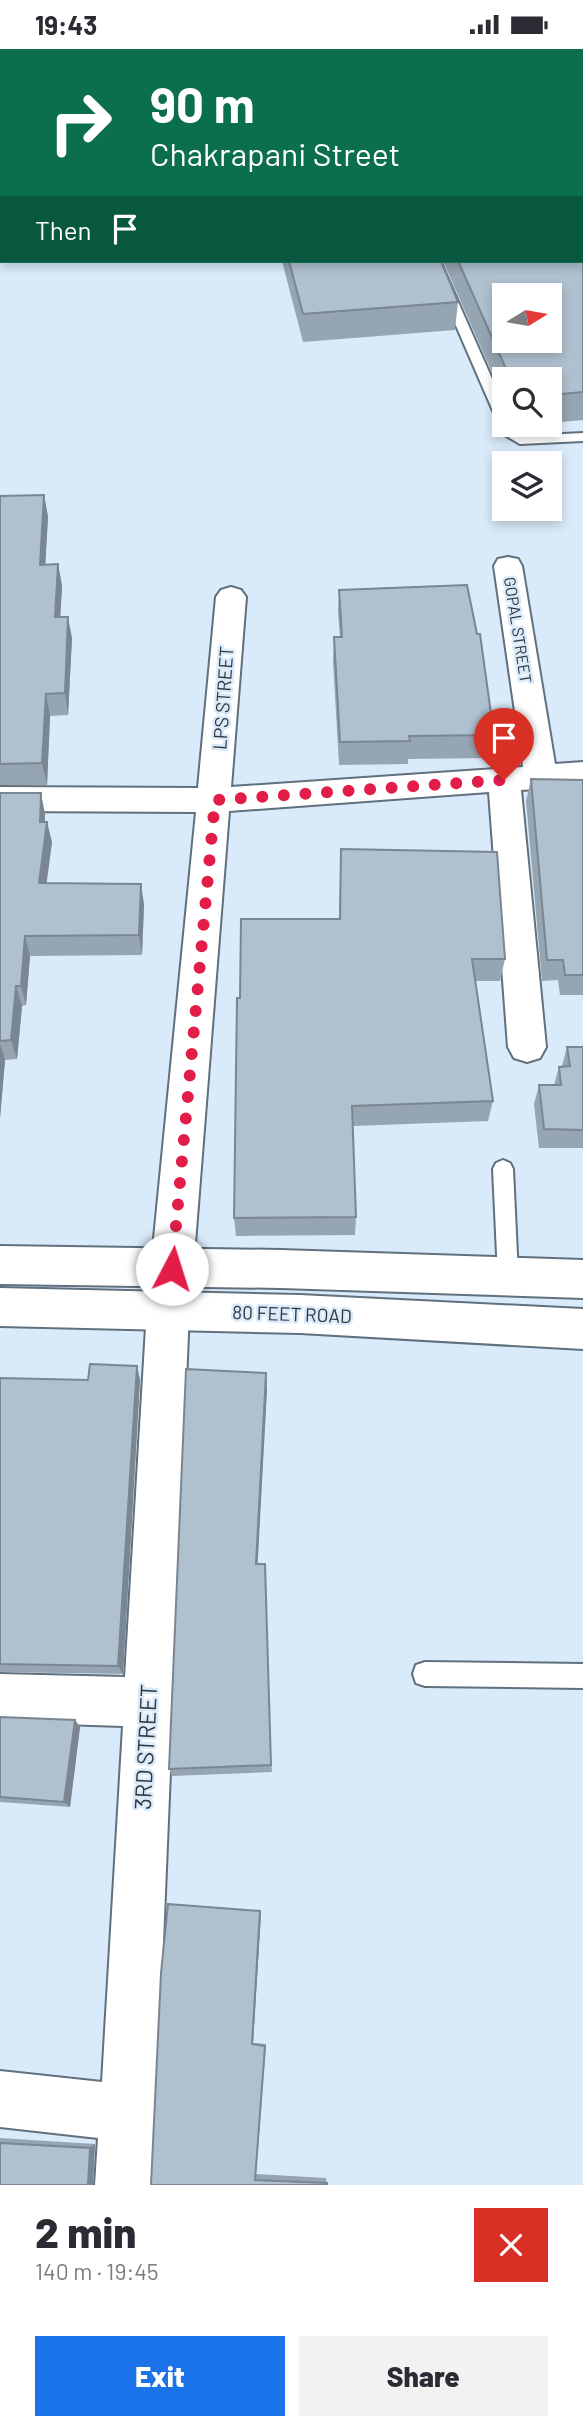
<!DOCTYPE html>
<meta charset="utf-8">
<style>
body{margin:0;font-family:Barlow,sans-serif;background:#f2f2f3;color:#2b2b33;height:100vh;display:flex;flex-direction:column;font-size:26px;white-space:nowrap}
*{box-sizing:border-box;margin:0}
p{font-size:23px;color:#7c7c81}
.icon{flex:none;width:38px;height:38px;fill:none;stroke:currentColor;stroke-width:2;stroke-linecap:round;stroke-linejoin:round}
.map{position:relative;height:2136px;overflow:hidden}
.drawer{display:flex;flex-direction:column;background:#fff;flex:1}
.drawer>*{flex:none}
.guide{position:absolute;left:0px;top:0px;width:584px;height:214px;box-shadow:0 4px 10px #0003;background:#0b6e4f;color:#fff;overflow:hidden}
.needle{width:46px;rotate:79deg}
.controls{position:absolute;left:492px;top:234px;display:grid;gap:14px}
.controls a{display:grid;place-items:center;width:70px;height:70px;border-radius:0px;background:#fff;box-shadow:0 4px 10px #0003;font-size:35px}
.pin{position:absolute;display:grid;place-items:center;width:60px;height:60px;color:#fff;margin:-72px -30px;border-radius:50% 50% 50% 0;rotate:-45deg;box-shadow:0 0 7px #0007}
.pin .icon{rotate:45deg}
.me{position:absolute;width:77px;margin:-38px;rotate:5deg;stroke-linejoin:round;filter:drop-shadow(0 0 5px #0008)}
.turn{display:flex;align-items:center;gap:24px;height:147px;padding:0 35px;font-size:32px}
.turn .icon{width:91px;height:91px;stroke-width:2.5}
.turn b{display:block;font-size:49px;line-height:60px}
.then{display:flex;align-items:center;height:66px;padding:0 35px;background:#0003;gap:14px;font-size:26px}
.round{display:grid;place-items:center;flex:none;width:74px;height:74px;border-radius:0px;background:#f2f2f3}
.overview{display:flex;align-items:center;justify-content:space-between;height:119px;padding:0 35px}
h1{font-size:42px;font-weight:800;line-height:52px}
.cta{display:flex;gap:14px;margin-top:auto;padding:14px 35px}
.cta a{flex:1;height:80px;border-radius:0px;background:#1a73e8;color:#fff;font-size:28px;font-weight:800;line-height:80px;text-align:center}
.cta a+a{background:#f2f2f3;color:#2b2b33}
.status{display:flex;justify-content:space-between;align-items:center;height:49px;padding:0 35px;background:#fff;direction:ltr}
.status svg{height:19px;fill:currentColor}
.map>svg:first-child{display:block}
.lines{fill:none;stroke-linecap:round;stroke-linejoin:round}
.service-casing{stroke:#60707d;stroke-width:4}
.minor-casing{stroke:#60707d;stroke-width:4}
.tertiary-casing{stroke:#60707d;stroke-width:4}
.service{fill:#fff;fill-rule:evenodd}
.minor{fill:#fff;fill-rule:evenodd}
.tertiary{fill:#fff;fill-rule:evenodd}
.wall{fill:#96a5b2}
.shaded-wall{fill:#7a8691}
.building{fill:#afc0cf;stroke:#7a8691;stroke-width:2;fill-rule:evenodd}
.route{stroke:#e11d48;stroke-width:12;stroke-dasharray:0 21.6}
.labels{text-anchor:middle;stroke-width:5;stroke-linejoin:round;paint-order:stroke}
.far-street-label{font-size:16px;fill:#2f363c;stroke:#d9eafa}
.street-label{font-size:19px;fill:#2f363c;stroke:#d9eafa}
.near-street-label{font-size:23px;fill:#2f363c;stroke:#d9eafa}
</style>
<div class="status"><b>19:43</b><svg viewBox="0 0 49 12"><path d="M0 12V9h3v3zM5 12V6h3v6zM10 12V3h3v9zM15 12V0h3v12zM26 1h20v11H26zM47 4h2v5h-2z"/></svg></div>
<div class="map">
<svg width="583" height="2136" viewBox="0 0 583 2136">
<rect width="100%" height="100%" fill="#d9eafa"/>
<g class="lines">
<g class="service-casing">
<g id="service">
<polygon points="129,0 156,0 128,2"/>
<rect x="333" y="0" width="10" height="2"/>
<polygon points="466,0 476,0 477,2 467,2"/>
<polygon points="428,212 440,212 504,357 504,376 513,376 523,387 583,384 583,392 520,395 503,385"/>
<polygon points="503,1111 510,1114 513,1120 518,1227 515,1234 508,1236 501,1234 498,1227 493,1120 496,1114"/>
<polygon points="425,1613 583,1615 583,1639 425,1637 416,1634 413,1625 416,1616"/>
</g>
</g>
<g class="minor-casing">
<g id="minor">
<polygon points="508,508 518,510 522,517 555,715 583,713 583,737 521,741 546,998 540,1009 527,1013 514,1009 508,998 489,743 229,762 193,1220 187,1233 172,1239 157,1233 151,1220 196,763 0,762 0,738 198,739 216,548 221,541 231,538 241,541 246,548 231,738 523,718 494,517 498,510"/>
<polygon points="168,1242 183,1247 189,1261 153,2136 95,2136 98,2089 0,2078 0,2022 102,2033 123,1677 0,1673 0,1625 125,1628 147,1261 153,1247"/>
</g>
</g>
<g class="tertiary-casing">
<g id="tertiary">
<polygon points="0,1197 281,1201 583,1211 583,1249 281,1239 0,1235"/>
<polygon points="0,1239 300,1246 583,1260 583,1300 300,1284 0,1277"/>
</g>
</g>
<use href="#service" class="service"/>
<use href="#minor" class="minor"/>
<use href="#tertiary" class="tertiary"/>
</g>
<g class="wall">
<polygon points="0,0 2,2 2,73 0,73"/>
<polygon points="583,1 583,371 550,374 550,331 504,331 504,351 443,212 583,212"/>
<polygon points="282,212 441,212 458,253 455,281 303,293"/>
<polygon points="44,446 48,468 45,516 58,515 62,537 60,568 72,589 68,666 50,667 47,736 0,736 0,447"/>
<polygon points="339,541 494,686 490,709 408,710 408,715 339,716 333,612 334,588 340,588 338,564"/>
<polygon points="531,730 583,730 583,946 560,946 558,931 542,932 526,752"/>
<polygon points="0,744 45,765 45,773 52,793 46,834 144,855 142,906 30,907 26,956 22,957 17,1010 5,1011 0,1069"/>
<polygon points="341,800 505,910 500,932 475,932 493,1052 488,1072 353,1077 356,1168 355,1186 236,1187 234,1169 240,949 339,870"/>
<polygon points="567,998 583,998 583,1099 539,1099 534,1055 539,1036 554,1036 559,1018 562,1017"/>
<polygon points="137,1317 140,1331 123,1625 0,1623 0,1329 88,1331"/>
<polygon points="266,1324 267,1340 257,1515 272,1723 172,1727 169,1720"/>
<polygon points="0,1668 75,1671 80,1678 70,1758 0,1753"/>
<polygon points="260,1862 261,1864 253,1994 266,1995 256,2125 326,2129 327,2136 151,2136"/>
<polygon points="0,2089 95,2095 93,2136 0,2136"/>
</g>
<g class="shaded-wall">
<polygon points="44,446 48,468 44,538 40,516"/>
<polygon points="58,515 62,537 59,590 55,568"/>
<polygon points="68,568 72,589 68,666 65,644"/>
<polygon points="46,645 50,667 47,736 42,714"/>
<polygon points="41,744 45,765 44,793 40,773"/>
<polygon points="47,773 52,793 44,854 39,834"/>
<polygon points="141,835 144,855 142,906 139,886"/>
<polygon points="25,887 30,907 26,956 21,937"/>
<polygon points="16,937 22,957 17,1010 11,991"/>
<polygon points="0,995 5,1011 0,1069"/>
<polygon points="137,1317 140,1331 123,1625 118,1617"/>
<polygon points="266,1324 267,1340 257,1527 256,1515"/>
<polygon points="75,1671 80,1678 70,1758 64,1753"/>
<polygon points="260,1862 261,1864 253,1994 252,1995"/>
<polygon points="95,2095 93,2136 88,2136 90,2099"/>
</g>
<g class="building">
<polygon points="0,0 70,0 69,2 2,2 2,46 0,46"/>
<path d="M583 195V343L550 346V331H511L458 212H583ZM504 247H550V292H504Z"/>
<polygon points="289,212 441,212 458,253 303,265"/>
<polygon points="44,446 40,516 58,515 55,568 68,568 65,644 46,645 42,714 0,715 0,447"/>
<polygon points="467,536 477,585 480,585 494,686 409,687 410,692 340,693 334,588 342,588 339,541"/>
<polygon points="531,730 583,731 583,926 565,926 563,911 547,911"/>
<polygon points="0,744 41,744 40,773 47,773 39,834 141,835 139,886 25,887 21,937 16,937 11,991 0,992"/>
<polygon points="341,800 497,803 505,910 472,910 493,1052 352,1057 356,1168 234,1169 237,949 240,949 241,870 340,870"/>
<polygon points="567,998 583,998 583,1081 544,1080 539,1036 561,1036 559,1018 570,1017"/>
<polygon points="90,1315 137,1317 118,1617 0,1615 0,1329 88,1331"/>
<polygon points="186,1320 266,1324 256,1515 265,1515 271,1716 169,1720"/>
<polygon points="0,1668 75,1671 64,1753 0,1748"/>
<polygon points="168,1855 260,1862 252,1995 265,1997 255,2131 327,2134 327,2136 151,2136 161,1924"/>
<polygon points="0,2094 90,2099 88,2136 0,2136"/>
</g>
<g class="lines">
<polyline class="route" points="172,1220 215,751 504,731"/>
</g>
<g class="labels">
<g class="far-street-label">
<text transform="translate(518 581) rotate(81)" y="6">GOPAL STREET</text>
</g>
<g class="street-label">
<text transform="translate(223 649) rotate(-86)" y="7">LPS STREET</text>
<text transform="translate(292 1265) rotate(2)" y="7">80 FEET ROAD</text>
</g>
<g class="near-street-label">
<text transform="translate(146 1698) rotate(-87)" y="8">3RD STREET</text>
</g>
</g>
</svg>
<div class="controls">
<a><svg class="needle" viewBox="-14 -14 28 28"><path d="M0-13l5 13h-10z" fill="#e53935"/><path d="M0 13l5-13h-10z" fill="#7c7c81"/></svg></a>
<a><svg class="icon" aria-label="search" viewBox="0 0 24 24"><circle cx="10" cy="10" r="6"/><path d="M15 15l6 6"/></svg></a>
<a><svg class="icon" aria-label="layers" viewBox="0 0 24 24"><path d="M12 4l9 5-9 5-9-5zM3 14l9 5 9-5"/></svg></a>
</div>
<div class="pin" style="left:504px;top:731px;background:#d93025"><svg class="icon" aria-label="arrive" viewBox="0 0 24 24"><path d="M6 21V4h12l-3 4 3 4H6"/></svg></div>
<svg class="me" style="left:172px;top:1220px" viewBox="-20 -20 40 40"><circle r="19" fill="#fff"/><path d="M0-13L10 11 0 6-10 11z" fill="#e11d48"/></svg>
<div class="guide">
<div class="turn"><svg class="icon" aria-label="right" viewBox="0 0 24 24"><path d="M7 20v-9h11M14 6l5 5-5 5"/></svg><div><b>90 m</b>Chakrapani Street</div></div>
<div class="then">Then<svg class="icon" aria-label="arrive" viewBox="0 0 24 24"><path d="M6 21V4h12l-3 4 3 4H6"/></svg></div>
</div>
</div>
<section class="drawer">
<div class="overview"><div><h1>2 min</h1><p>140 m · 19:45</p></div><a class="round" style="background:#d93025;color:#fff"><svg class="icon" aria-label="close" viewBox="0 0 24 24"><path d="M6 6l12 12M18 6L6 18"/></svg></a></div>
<div class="cta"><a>Exit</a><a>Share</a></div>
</section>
